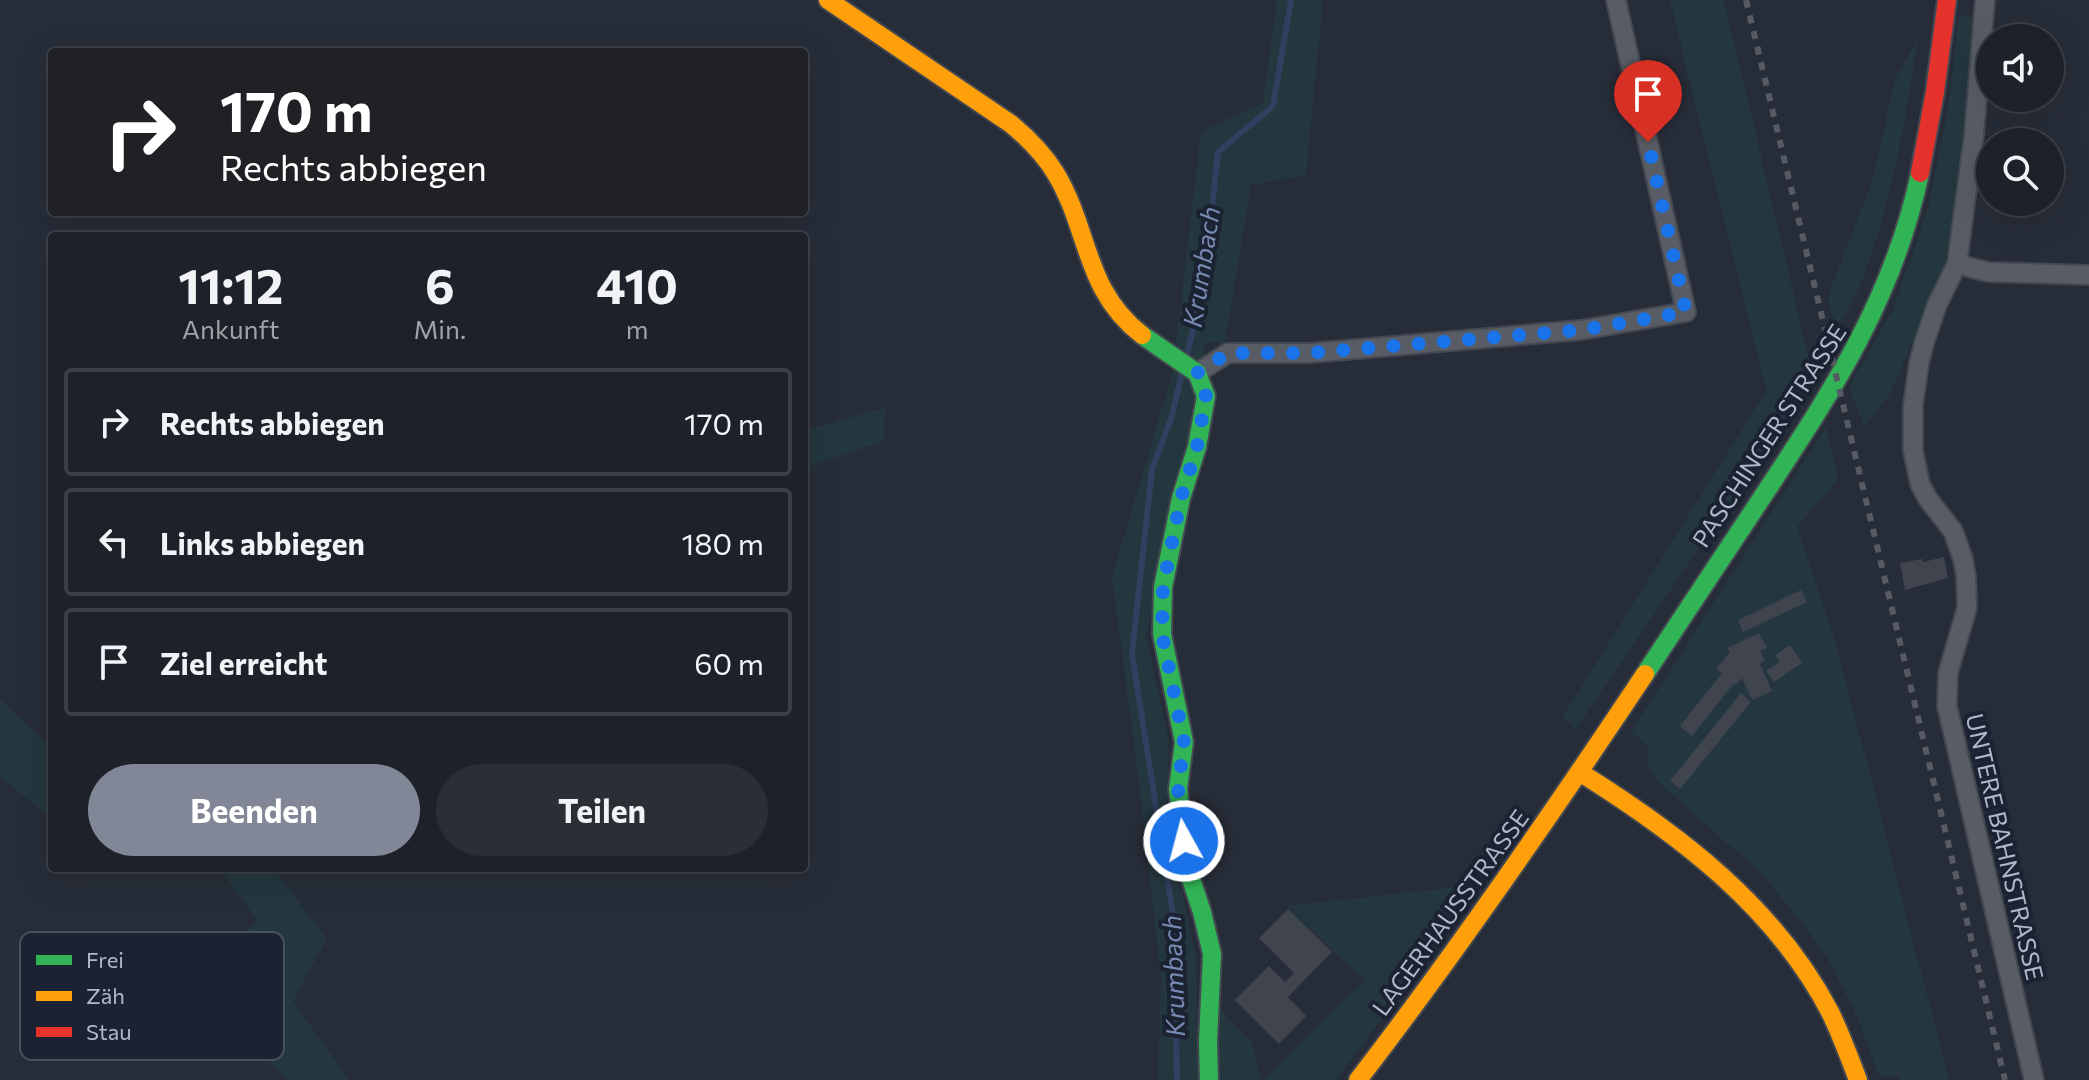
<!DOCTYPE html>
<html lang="de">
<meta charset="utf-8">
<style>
body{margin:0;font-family:Commissioner,sans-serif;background:#2a2f36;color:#f1f3f6;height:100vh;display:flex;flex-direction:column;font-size:30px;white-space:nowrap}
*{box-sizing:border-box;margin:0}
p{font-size:26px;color:#a0a4a8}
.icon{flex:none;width:44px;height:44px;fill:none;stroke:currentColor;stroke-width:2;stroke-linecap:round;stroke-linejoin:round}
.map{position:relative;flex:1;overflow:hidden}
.panel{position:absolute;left:48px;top:232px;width:760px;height:640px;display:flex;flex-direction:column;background:#1d222a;border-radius:8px;box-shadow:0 8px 32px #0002,0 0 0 2px #3b3f47}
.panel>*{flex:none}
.hud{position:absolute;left:48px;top:48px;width:760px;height:168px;border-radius:8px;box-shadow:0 8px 32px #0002,0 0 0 2px #3b3f47;background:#202124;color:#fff;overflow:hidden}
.tools{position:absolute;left:1976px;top:24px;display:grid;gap:16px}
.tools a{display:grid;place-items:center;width:88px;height:88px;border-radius:50%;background:#1d222a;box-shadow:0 8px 32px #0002,0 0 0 2px #3b3f47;font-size:40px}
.pin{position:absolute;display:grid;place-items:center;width:68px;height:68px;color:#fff;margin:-82px -34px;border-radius:50% 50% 50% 0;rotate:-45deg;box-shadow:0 0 8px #0007}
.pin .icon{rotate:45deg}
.me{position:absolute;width:88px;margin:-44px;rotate:353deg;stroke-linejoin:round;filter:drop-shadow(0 0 6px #0008)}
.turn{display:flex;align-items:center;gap:28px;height:168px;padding:0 40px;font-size:36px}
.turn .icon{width:104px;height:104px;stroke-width:2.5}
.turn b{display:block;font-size:56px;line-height:68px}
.eta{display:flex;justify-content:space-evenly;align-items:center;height:136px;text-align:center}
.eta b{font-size:48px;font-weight:700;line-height:56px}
.cta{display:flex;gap:16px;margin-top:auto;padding:16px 40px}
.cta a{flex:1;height:92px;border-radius:48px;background:#818796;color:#fff;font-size:32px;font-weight:700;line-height:92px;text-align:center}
.cta a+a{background:#2a2f36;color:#f1f3f6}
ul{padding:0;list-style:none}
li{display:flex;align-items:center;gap:24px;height:108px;margin:0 16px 12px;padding:0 24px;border:4px solid #3b3f47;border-radius:8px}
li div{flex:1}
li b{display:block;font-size:30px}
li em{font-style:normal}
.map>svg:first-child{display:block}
.green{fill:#24373e}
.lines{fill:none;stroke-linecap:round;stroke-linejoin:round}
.stream{stroke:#313f60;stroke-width:6}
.building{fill:#3f444e}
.street-casing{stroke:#444851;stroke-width:22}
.fast-casing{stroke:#444851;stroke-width:22}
.slow-casing{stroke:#444851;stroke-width:22}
.jam-casing{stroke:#444851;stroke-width:22}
.street{stroke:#585c64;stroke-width:18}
.fast{stroke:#30b455;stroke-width:18}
.slow{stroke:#ff9f0a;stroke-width:18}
.jam{stroke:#e5322d;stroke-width:18}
.rail{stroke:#565a63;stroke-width:6;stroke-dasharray:8 8;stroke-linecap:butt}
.route{stroke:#1a73e8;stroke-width:14;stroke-dasharray:0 25.2}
.labels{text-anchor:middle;stroke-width:8;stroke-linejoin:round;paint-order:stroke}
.street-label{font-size:24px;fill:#b1b8c9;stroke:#1b2232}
.water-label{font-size:26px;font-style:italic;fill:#778ab2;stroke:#1b2232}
.key{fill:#1b2232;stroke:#484f5f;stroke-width:2}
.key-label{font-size:22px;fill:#b1b8c9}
</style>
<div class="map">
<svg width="2089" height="1080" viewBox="0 0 2089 1080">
<rect width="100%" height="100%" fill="#272d38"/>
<g class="green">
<polygon points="1277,0 1323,0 1306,175 1251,185 1225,343 1206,342 1192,408 1185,458 1146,635 1169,741 1167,790 1177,866 1196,957 1199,1065 1202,1080 1158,1080 1161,977 1138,775 1112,577 1173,370 1201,131 1263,103"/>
<polygon points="1670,0 1724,0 1814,380 1575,730 1563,716 1766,391"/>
<polygon points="1959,15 1974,19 1956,213 1942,273 1890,394 1864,428 1849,386 1893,310 1928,208 1948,108"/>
<path d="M1917 40C1907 116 1893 193 1867 267 1860 289 1847 311 1836 333L1828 296 1873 179 1895 79Z"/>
<polygon points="885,408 884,441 804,468 804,430"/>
<polygon points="1826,427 1838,480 1797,527 1837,647 1949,1080 1899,1080 1899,1075 1880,1077 1854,1010 1828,959 1801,921 1760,872 1660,784 1648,764 1649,747 1631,732"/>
<polygon points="0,700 52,748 52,816 47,816 0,776"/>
<polygon points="219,868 273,868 327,939 293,1001 349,1080 287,1080 196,986 257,920"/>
<polygon points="1475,885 1401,994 1336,1080 1263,1080 1364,981 1286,906"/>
<polygon points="1218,1007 1252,1042 1262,1080 1219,1080"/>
</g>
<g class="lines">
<g class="stream">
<polyline points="1186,358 1204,284 1218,152 1273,106 1291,0"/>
<polyline points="1177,1080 1174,921 1132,654 1152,469 1171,419 1183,369"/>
</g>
</g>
<g class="building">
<polygon points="1944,557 1948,578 1905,590 1900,563 1922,559 1923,562"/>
<polygon points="1801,590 1807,602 1743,632 1738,620"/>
<polygon points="1759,633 1767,648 1760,651 1765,661 1760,664 1772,691 1752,700 1742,678 1736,685 1734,683 1692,736 1680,726 1722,673 1716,669 1730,652 1727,648"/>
<polygon points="1790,645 1802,663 1774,682 1766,671 1780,662 1775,655"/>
<polygon points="1741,693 1751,702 1680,789 1670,781"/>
<polygon points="1288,909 1332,952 1288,997 1306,1016 1279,1044 1235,1000 1269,966 1285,982 1294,973 1259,938"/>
</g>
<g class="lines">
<g class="street-casing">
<g id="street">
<polyline points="1985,0 1974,135 1957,264 1937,305 1925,340 1919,363 1913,406 1913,450 1920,484 1928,499 1953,531 1963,559 1966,576 1967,608 1948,673 1947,706 2034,1080"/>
<polyline points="1957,264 1988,272 2089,275"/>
<polyline points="1197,373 1228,353 1310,353 1581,330 1686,312 1616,0"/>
</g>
</g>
<g class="fast-casing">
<g id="fast">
<polyline points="1142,335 1197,373 1206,396 1197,447 1181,498 1163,587 1162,634 1184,742 1178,789 1187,867 1202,912 1212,954 1208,1042 1209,1080"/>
<path d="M1645 674C1686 613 1726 551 1767 490 1835 387 1894 296 1920 173"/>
</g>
</g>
<g class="slow-casing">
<g id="slow">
<path d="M828 0 1011 124C1029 139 1044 154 1056 174 1090 231 1084 290 1142 335"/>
<path d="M1581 773C1680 835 1775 907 1830 1012 1841 1034 1849 1057 1858 1080"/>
<path d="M1358 1080C1459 949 1553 812 1645 674"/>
</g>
</g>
<g class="jam-casing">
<polyline id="jam" points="1920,173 1935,92 1947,0"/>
</g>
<use href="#street" class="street"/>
<use href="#fast" class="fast"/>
<use href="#slow" class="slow"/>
<use href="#jam" class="jam"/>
<polyline class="rail" points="1746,0 2005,1080"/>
</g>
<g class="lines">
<polyline class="route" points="1184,841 1178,789 1184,742 1162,634 1163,587 1181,498 1197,447 1206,396 1197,373 1228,353 1310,353 1581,330 1686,312 1648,142"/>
</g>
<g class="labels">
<g class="street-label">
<text transform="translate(1770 436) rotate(-57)" y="8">PASCHINGER STRASSE</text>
<text transform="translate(2004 847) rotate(77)" y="8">UNTERE BAHNSTRASSE</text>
<text transform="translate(1451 913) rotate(-54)" y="8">LAGERHAUSSTRASSE</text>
</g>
<g class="water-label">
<text transform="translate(1202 267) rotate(-81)" y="9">Krumbach</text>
<text transform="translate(1174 976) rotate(-92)" y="9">Krumbach</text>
</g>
</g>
<rect x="20" y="932" width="264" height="128" rx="12" class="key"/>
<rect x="36" y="955" width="36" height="10" fill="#30b455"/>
<rect x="36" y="991" width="36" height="10" fill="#ff9f0a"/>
<rect x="36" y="1027" width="36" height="10" fill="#e5322d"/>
<g class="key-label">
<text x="86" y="968">Frei</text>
<text x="86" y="1004">Zäh</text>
<text x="86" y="1040">Stau</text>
</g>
</svg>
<div class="tools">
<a><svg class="icon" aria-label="sound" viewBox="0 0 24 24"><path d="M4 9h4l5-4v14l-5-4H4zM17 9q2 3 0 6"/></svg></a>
<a><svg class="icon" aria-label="search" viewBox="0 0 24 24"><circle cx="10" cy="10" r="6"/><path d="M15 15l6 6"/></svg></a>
</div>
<div class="pin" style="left:1648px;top:142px;background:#d93025"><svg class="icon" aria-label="arrive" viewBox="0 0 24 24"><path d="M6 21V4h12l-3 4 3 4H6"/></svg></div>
<svg class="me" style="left:1184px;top:841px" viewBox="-20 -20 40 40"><circle r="17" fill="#1a73e8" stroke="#fff" stroke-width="3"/><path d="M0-11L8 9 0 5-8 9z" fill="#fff"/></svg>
<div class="hud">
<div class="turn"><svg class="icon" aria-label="right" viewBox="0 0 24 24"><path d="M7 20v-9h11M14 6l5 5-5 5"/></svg><div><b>170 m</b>Rechts abbiegen</div></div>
</div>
<section class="panel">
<div class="eta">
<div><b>11:12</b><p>Ankunft</p></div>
<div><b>6</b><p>Min.</p></div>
<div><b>410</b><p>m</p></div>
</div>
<ul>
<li><svg class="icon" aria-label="right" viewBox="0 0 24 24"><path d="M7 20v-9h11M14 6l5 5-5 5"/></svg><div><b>Rechts abbiegen</b></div><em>170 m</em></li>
<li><svg class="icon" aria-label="left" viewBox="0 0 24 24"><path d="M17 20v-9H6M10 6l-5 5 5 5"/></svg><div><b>Links abbiegen</b></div><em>180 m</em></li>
<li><svg class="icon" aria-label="arrive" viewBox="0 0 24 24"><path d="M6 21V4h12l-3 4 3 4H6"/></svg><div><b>Ziel erreicht</b></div><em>60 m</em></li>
</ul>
<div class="cta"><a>Beenden</a><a>Teilen</a></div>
</section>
</div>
